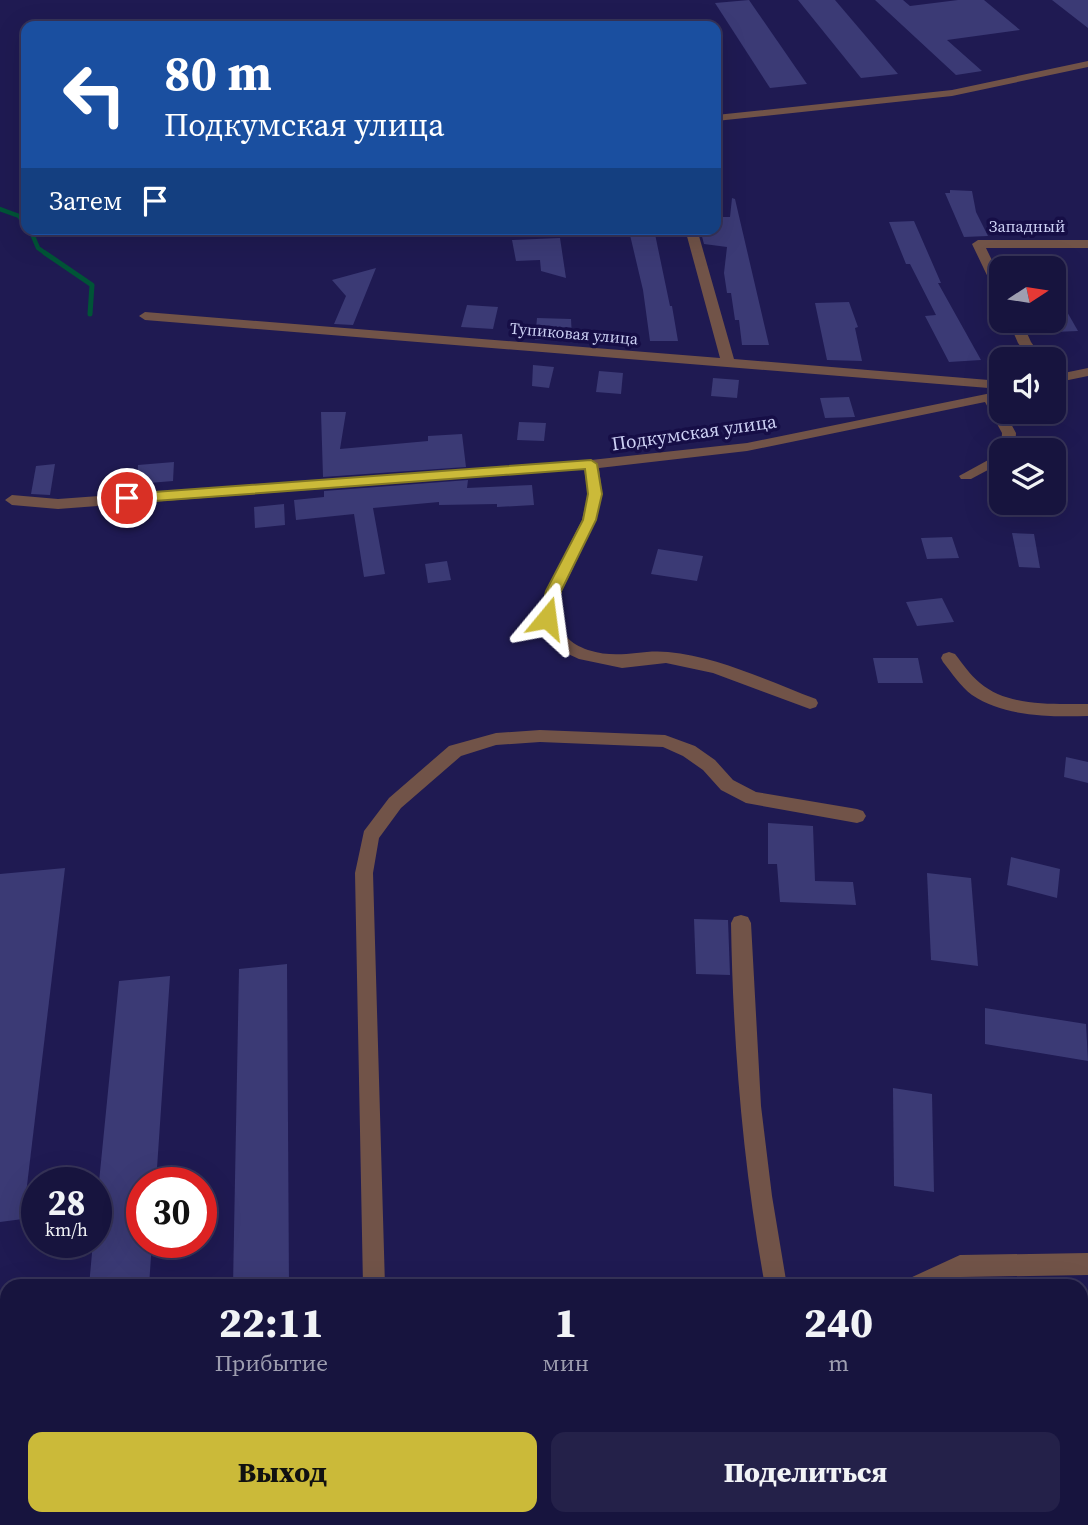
<!DOCTYPE html>
<html lang="ru">
<meta charset="utf-8">
<style>
body{margin:0;font-family:"Source Serif 4",serif;background:#242149;color:#f1f3f6;height:100vh;display:flex;flex-direction:column;font-size:26px;white-space:nowrap}
*{box-sizing:border-box;margin:0}
p{font-size:23px;color:#9e9eb0}
.icon{flex:none;width:38px;height:38px;fill:none;stroke:currentColor;stroke-width:2;stroke-linecap:round;stroke-linejoin:round}
.map{position:relative;flex:1;overflow:hidden}
.sheet{position:absolute;left:0px;top:1279px;width:1088px;height:247px;display:flex;flex-direction:column;background:#17143e;border-radius:21px 21px 0 0;box-shadow:0 7px 28px #0002,0 0 0 2px #363358}
.sheet>*{flex:none}
.top-card{position:absolute;left:21px;top:21px;width:700px;height:214px;border-radius:14px;box-shadow:0 7px 28px #0002,0 0 0 2px #363358;background:#1a4fa0;color:#fff;overflow:hidden}
.needle{width:46px;rotate:78deg}
.fabs{position:absolute;left:989px;top:256px;display:grid;gap:14px}
.fabs a{display:grid;place-items:center;width:77px;height:77px;border-radius:14px;background:#17143e;box-shadow:0 7px 28px #0002,0 0 0 2px #363358;font-size:35px}
.speed{position:absolute;left:21px;top:1167px;display:flex;gap:14px;font-size:35px;font-weight:700;text-align:center}
.speed>*{display:grid;place-content:center;width:91px;height:91px;border-radius:50%;background:#17143e;box-shadow:0 7px 28px #0002,0 0 0 2px #363358;line-height:1}
.speed small{font-size:18px;font-weight:400}
.speed .limit{border:10px solid #d22;background:#fff;color:#111}
.pin{position:absolute;display:grid;place-items:center;width:60px;height:60px;color:#fff;margin:-30px;border:4px solid #fff;border-radius:50%;box-shadow:0 2px 7px #0007}
.me{position:absolute;width:77px;margin:-38px;rotate:16deg;stroke-linejoin:round;filter:drop-shadow(0 0 5px #0008)}
.turn{display:flex;align-items:center;gap:24px;height:147px;padding:0 28px;font-size:32px}
.turn .icon{width:91px;height:91px;stroke-width:2.5}
.turn b{display:block;font-size:49px;line-height:60px}
.then{display:flex;align-items:center;height:66px;padding:0 28px;background:#0003;gap:14px;font-size:26px}
.eta{display:flex;justify-content:space-evenly;align-items:center;height:119px;text-align:center}
.eta b{font-size:42px;font-weight:800;line-height:49px}
.cta{display:flex;gap:14px;margin-top:auto;padding:14px 28px}
.cta a{flex:1;height:80px;border-radius:14px;background:#cbba39;color:#111;font-size:28px;font-weight:800;line-height:80px;text-align:center}
.cta a+a{background:#242149;color:#f1f3f6}
.map>svg:first-child{display:block}
.lines{fill:none;stroke-linecap:round;stroke-linejoin:round}
.stream-far1{stroke:#005437;stroke-width:4.5}
.stream{stroke:#005437;stroke-width:5}
.building{fill:#3b3a75}
.minor{fill:#715348;fill-rule:evenodd}
.route{fill:#cbba39;stroke:#847925;stroke-width:2}
.labels{text-anchor:middle;stroke-width:7;stroke-linejoin:round;paint-order:stroke}
.far-street-label{font-size:16px;fill:#cdd1f4;stroke:#160e46}
.street-label{font-size:19px;fill:#cdd1f4;stroke:#160e46}
</style>
<div class="map">
<svg width="1088" height="1525" viewBox="0 0 1088 1525">
<rect width="100%" height="100%" fill="#1f1a52"/>
<g class="lines">
<g class="stream-far1">
<polyline points="0,209 19,216 26,225"/>
<polyline points="30,229 38,248 48,255"/>
</g>
<polyline class="stream" points="45,253 92,285 90,314"/>
</g>
<g class="building">
<polygon points="749,0 807,84 770,88 715,3"/>
<polygon points="798,0 835,0 898,74 861,78"/>
<polygon points="875,0 903,0 910,6 958,0 984,0 1020,30 947,40 982,71 956,75"/>
<polygon points="1052,0 1088,0 1088,28"/>
<polygon points="950,190 972,191 976,212 988,236 964,237 945,193 950,193"/>
<polygon points="732,198 735,199 769,345 742,345 739,320 735,320 731,293 727,293 724,273 727,247 704,244 700,229 716,229 716,217 730,217"/>
<polygon points="914,221 941,283 938,283 981,360 949,362 925,316 936,315 910,264 906,264 889,222"/>
<polygon points="655,234 670,306 672,306 678,341 650,341 643,290 630,235"/>
<polygon points="560,238 566,278 541,271 540,260 516,261 512,240"/>
<polygon points="376,268 353,325 334,324 346,296 332,280"/>
<polygon points="1054,289 1078,331 1054,332"/>
<polygon points="849,302 858,327 855,328 862,361 827,360 815,303"/>
<polygon points="467,305 498,307 493,329 461,327"/>
<polygon points="537,318 571,319 572,338 535,340"/>
<polygon points="533,365 554,367 549,388 532,386"/>
<polygon points="599,371 623,373 621,394 596,392"/>
<polygon points="713,378 739,380 737,398 711,396"/>
<polygon points="849,397 855,417 825,418 820,398"/>
<polygon points="321,412 346,412 340,449 428,441 428,436 462,434 466,467 323,477"/>
<polygon points="519,422 546,423 544,441 517,440"/>
<polygon points="174,462 173,481 137,484 138,465"/>
<polygon points="55,464 50,495 31,494 36,466"/>
<polygon points="468,480 467,488 532,485 534,505 497,507 497,504 439,505 439,502 373,508 385,574 364,577 354,514 296,520 294,500 324,497 324,491"/>
<polygon points="284,504 285,525 255,528 254,507"/>
<polygon points="1012,533 1034,534 1040,568 1019,567"/>
<polygon points="952,537 959,558 927,559 921,538"/>
<polygon points="658,549 703,556 697,581 651,574"/>
<polygon points="447,561 451,580 428,583 425,564"/>
<polygon points="942,598 954,622 917,626 906,602"/>
<polygon points="873,658 918,658 923,683 878,683"/>
<polygon points="1066,757 1088,762 1088,783 1064,777"/>
<polygon points="768,823 813,826 815,881 853,882 856,905 780,902 777,864 768,864"/>
<polygon points="1011,857 1060,869 1057,898 1007,885"/>
<polygon points="65,868 23,1219 0,1222 0,874"/>
<polygon points="927,873 971,878 978,966 931,960"/>
<polygon points="694,919 728,920 730,975 696,974"/>
<polygon points="287,964 289,1286 233,1286 239,969"/>
<polygon points="170,976 156,1183 142,1183 142,1242 152,1242 149,1286 89,1286 93,1242 96,1242 96,1212 119,981"/>
<polygon points="985,1008 1086,1024 1088,1061 985,1044"/>
<polygon points="893,1088 932,1094 934,1192 894,1186"/>
</g>
<g class="lines">
<g class="minor">
<polygon points="1088,61 1088,67 952,96 716,121 716,115 952,90"/>
<polygon points="685,229 697,229 734,359 1001,381 1001,389 145,320 139,316 145,312 720,358"/>
<polygon points="1088,240 1088,248 986,248 1001,279 1001,296 995,292 972,244 978,240"/>
<polygon points="1008,320 1021,320 1031,342 1043,359 1030,359 1018,343"/>
<polygon points="1088,368 1088,376 1054,383 1054,375"/>
<path d="M1001 391V399L997 400 1001 411H1004L1016 433 1015 450H1001L1002 433 985 402 747 451 599 468 602 494 596 520 562 591 555 618C563 635 569 643 588 650 620 660 639 649 668 652 719 657 768 681 816 699L818 703 816 707 810 709 713 673 666 663 622 668 579 659 553 647 539 618 546 591 582 520 588 494 584 469 58 509 12 505 5 500 12 495 58 499 591 460 747 443Z"/>
<polygon points="1001,453 1001,463 971,479 961,479 959,476"/>
<path d="M949 652 955 654C963 664 970 675 980 683 1008 707 1054 704 1088 704V716C1050 717 1005 717 972 695 960 686 952 673 943 662L941 658 943 654Z"/>
<polygon points="540,730 665,735 695,746 715,760 733,780 756,792 857,809 863,811 866,816 863,821 857,823 746,803 721,790 703,770 683,756 663,747 540,742 496,745 461,756 401,808 379,838 373,873 385,1286 363,1286 355,873 364,831 389,798 449,746 496,733"/>
<path d="M741 915 748 917 751 923 761 1106 772 1196 787 1286H765C743 1166 733 1045 731 923L734 917Z"/>
<polygon points="1088,1253 1088,1275 961,1277 942,1286 907,1286 910,1278 960,1255"/>
<polygon points="216,1519 250,1519 247,1525 213,1525"/>
<polygon points="739,1519 765,1519 764,1525 738,1525"/>
<rect x="778" y="1519" width="26" height="6"/>
</g>
</g>
<polygon class="route" points="591,460 597,464 602,494 596,520 561,591 554,618 547,623 540,618 546,591 583,520 588,494 585,469 127,503 120,498 127,494"/>
<g class="labels">
<g class="far-street-label">
<text x="1027" y="232">Западный</text>
<text transform="translate(574 333) rotate(5)" y="6">Тупиковая улица</text>
</g>
<g class="street-label">
<text transform="translate(694 432) rotate(-8)" y="7">Подкумская улица</text>
</g>
</g>
</svg>
<div class="fabs">
<a><svg class="needle" viewBox="-14 -14 28 28"><path d="M0-13l5 13h-10z" fill="#e53935"/><path d="M0 13l5-13h-10z" fill="#9e9eb0"/></svg></a>
<a><svg class="icon" aria-label="sound" viewBox="0 0 24 24"><path d="M4 9h4l5-4v14l-5-4H4zM17 9q2 3 0 6"/></svg></a>
<a><svg class="icon" aria-label="layers" viewBox="0 0 24 24"><path d="M12 4l9 5-9 5-9-5zM3 14l9 5 9-5"/></svg></a>
</div>
<div class="speed"><div>28<small>km/h</small></div><div class="limit">30</div></div>
<div class="pin" style="left:127px;top:498px;background:#d93025"><svg class="icon" aria-label="arrive" viewBox="0 0 24 24"><path d="M6 21V4h12l-3 4 3 4H6"/></svg></div>
<svg class="me" style="left:547px;top:618px" viewBox="-20 -20 40 40"><path d="M0-17L14 15 0 8-14 15z" fill="#cbba39" stroke="#fff" stroke-width="4"/></svg>
<div class="top-card">
<div class="turn"><svg class="icon" aria-label="left" viewBox="0 0 24 24"><path d="M17 20v-9H6M10 6l-5 5 5 5"/></svg><div><b>80 m</b>Подкумская улица</div></div>
<div class="then">Затем<svg class="icon" aria-label="arrive" viewBox="0 0 24 24"><path d="M6 21V4h12l-3 4 3 4H6"/></svg></div>
</div>
<section class="sheet">
<div class="eta">
<div><b>22:11</b><p>Прибытие</p></div>
<div><b>1</b><p>мин</p></div>
<div><b>240</b><p>m</p></div>
</div>
<div class="cta"><a>Выход</a><a>Поделиться</a></div>
</section>
</div>
